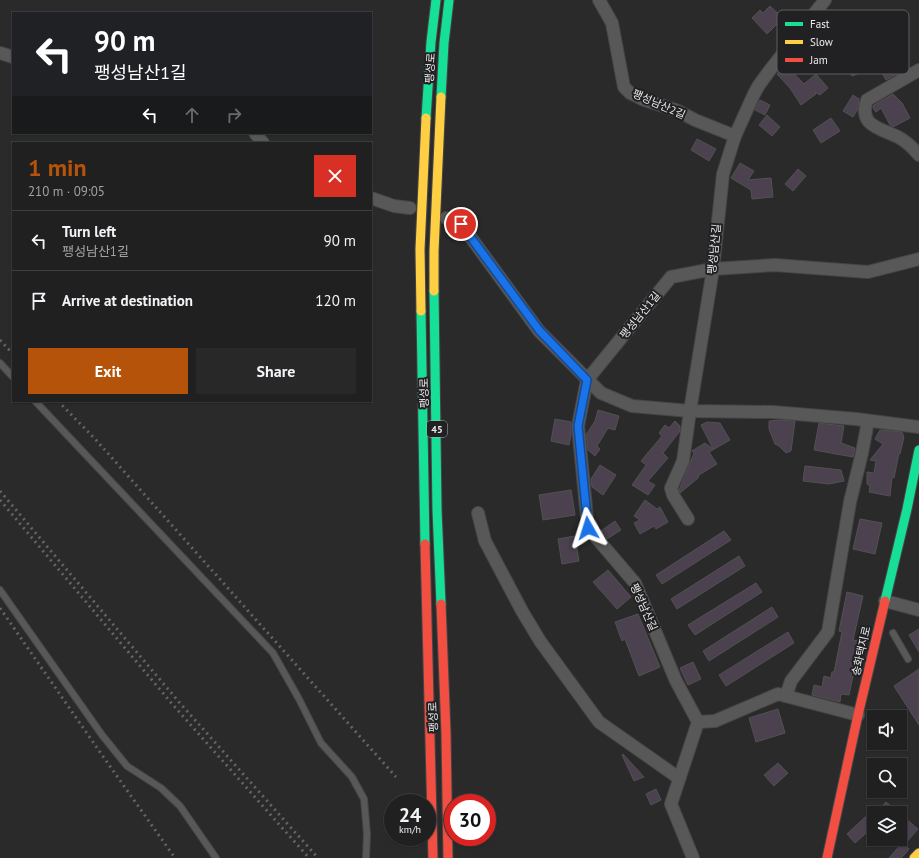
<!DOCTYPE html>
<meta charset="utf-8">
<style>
body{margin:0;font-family:"PT Sans","Noto Sans KR",sans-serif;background:#282829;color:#f1f3f6;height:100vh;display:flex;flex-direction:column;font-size:15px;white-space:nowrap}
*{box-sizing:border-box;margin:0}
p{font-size:13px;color:#a2a3a5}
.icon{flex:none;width:22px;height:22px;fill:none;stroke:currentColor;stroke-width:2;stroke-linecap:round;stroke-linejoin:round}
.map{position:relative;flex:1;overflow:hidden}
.details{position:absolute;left:12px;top:142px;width:360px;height:260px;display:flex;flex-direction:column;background:#202020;border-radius:0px;box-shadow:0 1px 3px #0004,0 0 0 1px #3d3e3e}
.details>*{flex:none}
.hud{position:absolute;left:12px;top:12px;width:360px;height:122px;border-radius:0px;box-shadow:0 1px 3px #0004,0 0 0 1px #3d3e3e;background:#202124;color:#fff;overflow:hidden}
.fabs{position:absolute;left:867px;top:710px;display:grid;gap:8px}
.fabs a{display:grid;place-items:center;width:40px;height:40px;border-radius:0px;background:#202020;box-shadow:0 1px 3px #0004,0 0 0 1px #3d3e3e;font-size:20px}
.speed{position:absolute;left:384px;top:794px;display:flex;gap:8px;font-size:20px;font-weight:700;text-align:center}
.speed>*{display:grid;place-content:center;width:52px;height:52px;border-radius:50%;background:#202020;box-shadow:0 1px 3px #0004,0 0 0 1px #3d3e3e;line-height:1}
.speed small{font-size:10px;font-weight:400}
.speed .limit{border:6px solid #d22;background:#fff;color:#111}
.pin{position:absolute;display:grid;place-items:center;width:34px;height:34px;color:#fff;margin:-17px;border:2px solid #fff;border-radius:50%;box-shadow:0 1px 4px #0007}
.me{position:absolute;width:44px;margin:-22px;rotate:354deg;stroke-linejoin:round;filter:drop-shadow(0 0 3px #0008)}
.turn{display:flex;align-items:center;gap:14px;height:84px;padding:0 16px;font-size:18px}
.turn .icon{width:52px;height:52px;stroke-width:2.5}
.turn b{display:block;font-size:28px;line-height:34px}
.lanes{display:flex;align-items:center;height:38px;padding:0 16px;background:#0003;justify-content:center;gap:20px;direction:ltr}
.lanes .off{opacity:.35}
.round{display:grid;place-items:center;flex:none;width:42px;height:42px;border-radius:0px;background:#282829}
.head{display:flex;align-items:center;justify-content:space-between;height:68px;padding:0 16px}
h1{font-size:24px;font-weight:700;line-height:30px;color:#b45309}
.cta{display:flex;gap:8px;margin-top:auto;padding:8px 16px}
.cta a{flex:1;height:46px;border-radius:0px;background:#b45309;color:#fff;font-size:16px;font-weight:700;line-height:46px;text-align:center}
.cta a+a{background:#282829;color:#f1f3f6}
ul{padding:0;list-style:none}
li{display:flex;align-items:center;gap:12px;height:60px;padding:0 16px;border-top:1px solid #3d3e3e}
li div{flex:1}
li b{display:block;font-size:15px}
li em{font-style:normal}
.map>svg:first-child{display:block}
.building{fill:#4b414f;stroke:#525152}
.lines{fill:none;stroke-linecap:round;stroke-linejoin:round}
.lane-casing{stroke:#474647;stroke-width:8}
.street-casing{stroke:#474647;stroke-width:14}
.fast-casing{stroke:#474647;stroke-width:11}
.slow-casing{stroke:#474647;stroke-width:11}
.jam-casing{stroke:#474647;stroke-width:11}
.lane{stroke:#595859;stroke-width:6}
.street{stroke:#595859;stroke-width:12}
.fast{stroke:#16e098;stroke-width:9}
.slow{stroke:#ffcf43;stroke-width:9}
.jam{stroke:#f24e42;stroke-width:9}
.rail{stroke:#656465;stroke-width:3;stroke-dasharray:2 4;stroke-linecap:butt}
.route-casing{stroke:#114b97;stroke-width:10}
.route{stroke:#1a73e8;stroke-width:7}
.labels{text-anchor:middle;stroke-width:4;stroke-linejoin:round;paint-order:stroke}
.shield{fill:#212022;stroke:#b0aeb0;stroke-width:1}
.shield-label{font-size:10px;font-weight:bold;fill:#edebed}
.street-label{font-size:11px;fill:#edebed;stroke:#212022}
.key{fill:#212022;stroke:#5e5d5f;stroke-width:1}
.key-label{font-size:11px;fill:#edebed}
</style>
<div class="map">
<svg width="919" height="858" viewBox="0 0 919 858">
<rect width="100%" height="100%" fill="#2b2a2b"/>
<g class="building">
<polygon points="770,6 783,18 767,34 752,18 760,10 763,13"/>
<polygon points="842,27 857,54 885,36 908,68 886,80 878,66 852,76 843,50 830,57 820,39"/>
<polygon points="786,65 804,84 816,74 828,88 820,95 815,92 816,94 801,105 790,88 777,74"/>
<polygon points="893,94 902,103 910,118 893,127 890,125 881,108 876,112 873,108 874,105"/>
<polygon points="853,95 859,99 858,109 853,117 843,111"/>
<polygon points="760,100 770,105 765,115 755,110"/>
<polygon points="767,115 780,127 772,136 759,125"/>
<polygon points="831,118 840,131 821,143 813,130"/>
<polygon points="697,139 716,149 709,161 691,150"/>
<polygon points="740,163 754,171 748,180 771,178 773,197 752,199 751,190 731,178"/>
<polygon points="798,169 806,176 793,191 785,184"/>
<polygon points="598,410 619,416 615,430 608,428 597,446 600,449 595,456 588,450 586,435 595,421"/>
<polygon points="555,419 571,422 571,435 569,445 551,441"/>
<polygon points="779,420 795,421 791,451 786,453 779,446 775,444 769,429 769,421"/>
<polygon points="675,421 680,426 680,431 663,453 668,458 648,481 655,485 648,495 632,485 646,465 641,461 662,436 659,433 665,425 669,428"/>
<polygon points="707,422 720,423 730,440 709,452 717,464 699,475 698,478 680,493 679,490 694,453 692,451 705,443 713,449 701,425"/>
<polygon points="819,423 844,426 841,443 855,448 853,457 814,450"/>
<polygon points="880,430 902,432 904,437 900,454 899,453 894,478 892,477 890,496 869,492 870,486 867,484 867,472 874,473 876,461 870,460 883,444 875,439"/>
<polygon points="600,465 616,475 603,495 592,487 591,479"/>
<polygon points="805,466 841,470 844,481 829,484 803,481"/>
<polygon points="571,490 575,515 543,520 539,495"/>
<polygon points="645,500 657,509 660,507 668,522 656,529 654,526 640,534 634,523 640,520 634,516"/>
<polygon points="860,519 882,523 875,554 853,549"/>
<polygon points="615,521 621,530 607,539 601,531"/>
<polygon points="724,531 731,540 662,584 656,575"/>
<polygon points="575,536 579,561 562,564 558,539"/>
<polygon points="739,556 745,566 677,609 671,599"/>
<polygon points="608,570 631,597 617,609 593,582"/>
<polygon points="756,583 762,592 695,635 688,625"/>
<polygon points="847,592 863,596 853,640 858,641 851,676 853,676 849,695 841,694 840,702 812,695 814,685 822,687 824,676 831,678 832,672 834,672 842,632 839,631"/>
<polygon points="772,607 778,617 709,661 703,651"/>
<polygon points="638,614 660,667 639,676 625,639 622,641 615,622"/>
<polygon points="919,629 919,652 909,635"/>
<polygon points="788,632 794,643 726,686 719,675"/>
<polygon points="693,662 701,679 688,685 680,668"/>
<polygon points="919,669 919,725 894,686"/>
<polygon points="778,709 785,733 756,742 749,718"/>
<polygon points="623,754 644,777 634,781 622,755"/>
<polygon points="778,763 788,773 774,786 764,775"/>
<polygon points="656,789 661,800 651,805 646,794"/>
<polygon points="886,802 899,813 876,813"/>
<polygon points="874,809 874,826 855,843 847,834"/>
<polygon points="900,814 918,829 905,844 900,838"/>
<polygon points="902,843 909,849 905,854 901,858 889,858"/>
</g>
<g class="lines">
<g class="lane-casing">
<g id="lane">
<polyline points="0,363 13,377"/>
<polyline points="35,401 273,653 299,699 321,743 352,777 364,799 367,834 366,858"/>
<polyline points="0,590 102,735 127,766 161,788 180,806 216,858"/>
<polyline points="893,633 908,659"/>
</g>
</g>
<g class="street-casing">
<g id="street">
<polyline points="599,0 612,23 624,87 630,93 642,99 678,111 695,120 735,136"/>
<polyline points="0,53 13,57"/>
<path d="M919 70 867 100C858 126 880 128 898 137 906 141 913 148 919 155"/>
<polyline points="255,133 263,143"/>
<polyline points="371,198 394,206 410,208"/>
<polyline points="446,218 461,224 539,331 601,393 632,406 690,411 773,412 856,419 919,427"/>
<polyline points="478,513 485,541 522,611 540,641 599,722 676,776 680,777"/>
<polyline points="688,519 673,495 671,488 683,461 690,411 713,269 723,174 735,136 754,94 759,85 770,70 825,0"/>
<polyline points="885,601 919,610"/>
<polyline points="786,696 791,681 828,632 850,502 862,453 868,421"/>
<polyline points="698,722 715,721 778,694 858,715"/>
<polyline points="693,858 671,804 698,722 676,681 635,583 588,528 578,426 587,380 671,277 713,269 775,265 868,272 919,259"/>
</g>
</g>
<g class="fast-casing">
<g id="fast">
<polyline points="441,97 444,43 449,0"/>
<polyline points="426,118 431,42 436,0"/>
<polyline points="434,291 437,510 441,604"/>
<polyline points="421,311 425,544"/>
<polyline points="885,601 907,509 919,450"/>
</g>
</g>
<g class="slow-casing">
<g id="slow">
<polyline points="434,291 434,251 441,97"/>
<polyline points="421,311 420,249 426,118"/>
<polyline points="914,858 919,853"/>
</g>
</g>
<g class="jam-casing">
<g id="jam">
<polyline points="425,544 433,858"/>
<polyline points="441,604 446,733 448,858"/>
<polyline points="827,858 858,715 885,601"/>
</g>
</g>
<use href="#lane" class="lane"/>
<use href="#street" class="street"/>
<use href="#fast" class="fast"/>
<use href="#slow" class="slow"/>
<use href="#jam" class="jam"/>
<g class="rail">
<polyline points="0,340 13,354"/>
<polyline points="58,401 96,440 396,777"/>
<polyline points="0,491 179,702 318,858"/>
<polyline points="0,500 173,705 309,858"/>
<polyline points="0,608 102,755 175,858"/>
</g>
</g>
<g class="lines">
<g class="route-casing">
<polyline id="route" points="461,224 539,330 587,380 578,426 588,528"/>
</g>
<use href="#route" class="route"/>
</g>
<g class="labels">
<rect class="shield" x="427" y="421" width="20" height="16" rx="3"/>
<g class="shield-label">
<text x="437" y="433">45</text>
</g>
<g class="street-label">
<text transform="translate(430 68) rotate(-86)" y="4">팽성로</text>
<text transform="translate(659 104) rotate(24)" y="4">팽성남산2길</text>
<text transform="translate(714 249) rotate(-84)" y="4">팽성남산길</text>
<text transform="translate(640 315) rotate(-51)" y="4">팽성남산1길</text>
<text transform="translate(424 393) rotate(-91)" y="4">팽성로</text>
<text transform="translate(644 607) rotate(66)" y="4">팽성남산길</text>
<text transform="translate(861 651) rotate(-77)" y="4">송화택지로</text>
<text transform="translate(433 717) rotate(-92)" y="4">팽성로</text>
</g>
</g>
<rect x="777" y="10" width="132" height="64" rx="6" class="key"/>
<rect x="785" y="22" width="18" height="4" fill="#16e098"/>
<rect x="785" y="40" width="18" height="4" fill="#ffcf43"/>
<rect x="785" y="58" width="18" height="4" fill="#f24e42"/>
<g class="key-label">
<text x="810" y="28">Fast</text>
<text x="810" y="46">Slow</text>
<text x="810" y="64">Jam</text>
</g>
</svg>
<div class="fabs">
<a><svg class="icon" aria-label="sound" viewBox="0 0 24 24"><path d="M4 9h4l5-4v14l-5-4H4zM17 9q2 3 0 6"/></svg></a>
<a><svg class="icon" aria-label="search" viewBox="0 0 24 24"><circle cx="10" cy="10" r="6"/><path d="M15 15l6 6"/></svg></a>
<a><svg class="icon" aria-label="layers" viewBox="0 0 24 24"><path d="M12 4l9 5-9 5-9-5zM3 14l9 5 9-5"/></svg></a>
</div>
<div class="speed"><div>24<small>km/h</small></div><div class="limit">30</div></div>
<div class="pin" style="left:461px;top:224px;background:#d93025"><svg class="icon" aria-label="arrive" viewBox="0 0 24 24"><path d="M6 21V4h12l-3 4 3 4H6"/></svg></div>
<svg class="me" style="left:588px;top:528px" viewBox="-20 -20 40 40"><path d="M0-17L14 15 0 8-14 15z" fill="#1a73e8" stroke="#fff" stroke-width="4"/></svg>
<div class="hud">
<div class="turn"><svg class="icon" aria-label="left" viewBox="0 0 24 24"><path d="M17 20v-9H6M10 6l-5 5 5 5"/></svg><div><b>90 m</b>팽성남산1길</div></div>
<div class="lanes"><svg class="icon" aria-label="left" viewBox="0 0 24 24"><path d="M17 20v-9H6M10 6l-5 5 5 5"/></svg><svg class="icon off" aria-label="ahead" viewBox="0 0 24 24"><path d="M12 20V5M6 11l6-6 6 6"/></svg><svg class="icon off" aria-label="right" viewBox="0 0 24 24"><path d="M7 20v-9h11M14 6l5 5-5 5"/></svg></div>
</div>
<section class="details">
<div class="head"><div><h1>1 min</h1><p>210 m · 09:05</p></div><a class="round" style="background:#d93025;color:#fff"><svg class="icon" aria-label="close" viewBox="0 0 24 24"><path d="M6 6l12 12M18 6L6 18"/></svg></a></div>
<ul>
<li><svg class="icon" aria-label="left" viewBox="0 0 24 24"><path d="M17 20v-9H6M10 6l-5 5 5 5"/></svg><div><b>Turn left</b><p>팽성남산1길</p></div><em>90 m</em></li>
<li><svg class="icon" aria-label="arrive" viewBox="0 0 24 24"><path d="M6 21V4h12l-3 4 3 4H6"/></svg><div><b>Arrive at destination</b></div><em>120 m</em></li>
</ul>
<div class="cta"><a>Exit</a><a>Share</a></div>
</section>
</div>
